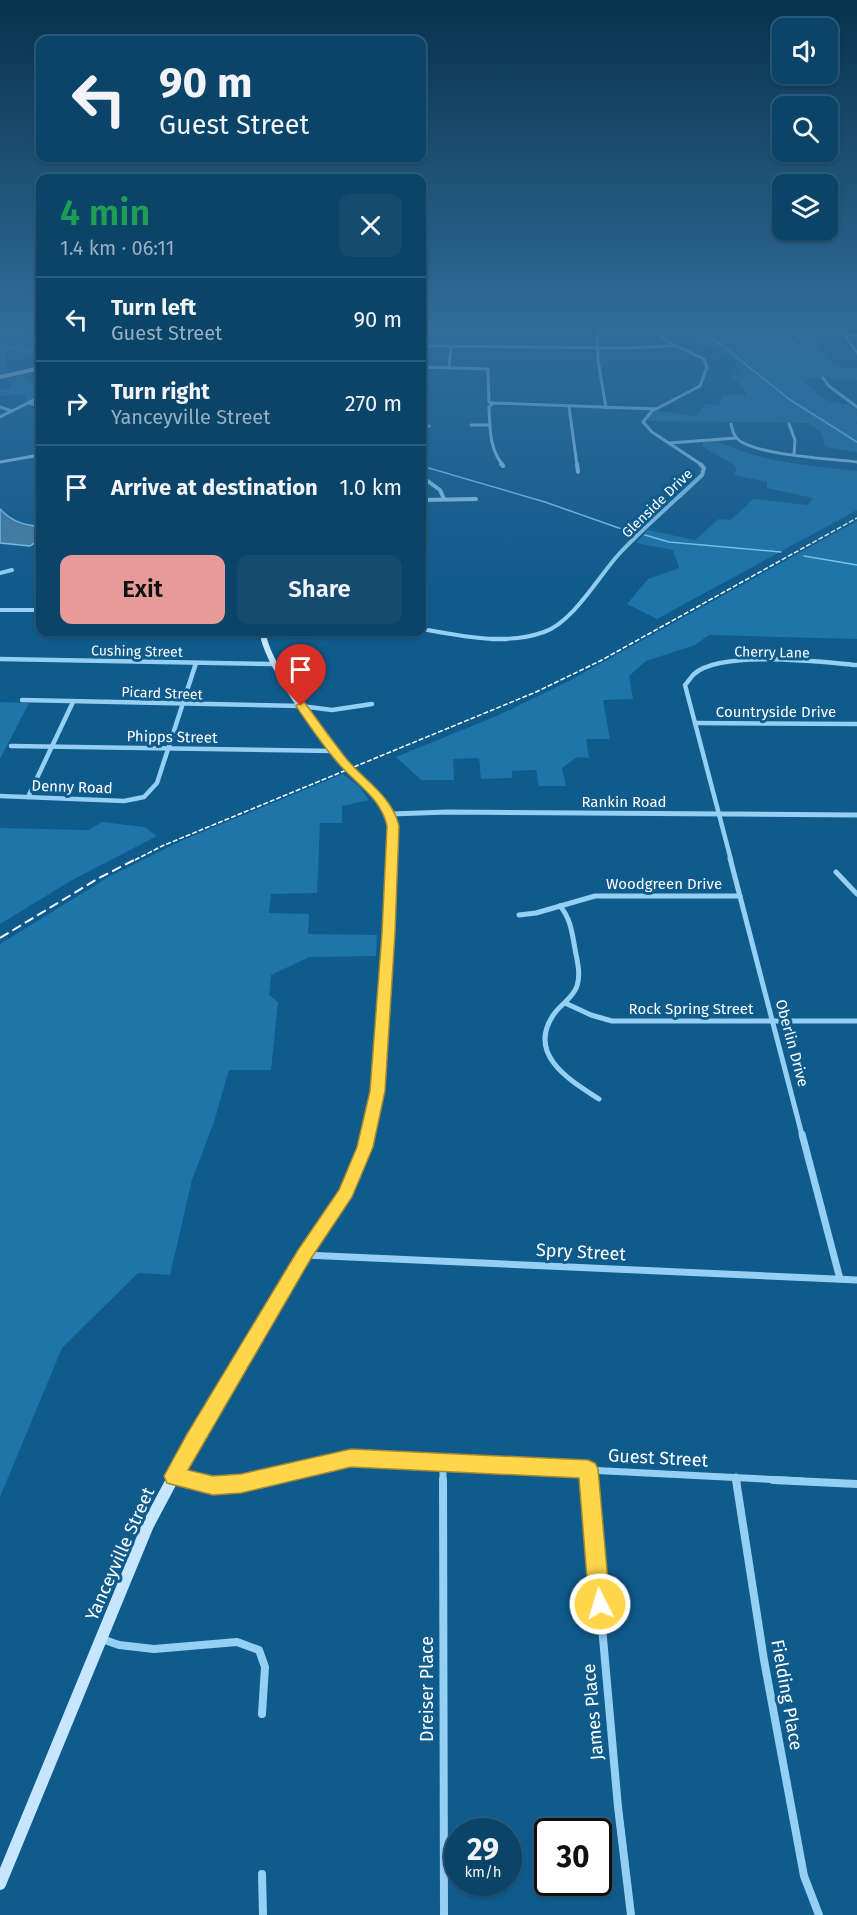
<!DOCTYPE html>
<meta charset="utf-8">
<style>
body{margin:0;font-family:"Fira Sans",sans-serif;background:#144b6f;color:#f1f3f6;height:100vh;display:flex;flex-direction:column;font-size:22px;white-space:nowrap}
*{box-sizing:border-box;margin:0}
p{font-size:20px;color:#9ab0c0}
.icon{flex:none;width:33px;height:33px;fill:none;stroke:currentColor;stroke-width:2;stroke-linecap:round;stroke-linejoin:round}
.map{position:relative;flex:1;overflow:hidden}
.side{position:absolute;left:36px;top:174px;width:390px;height:462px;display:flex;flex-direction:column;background:#0b4469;border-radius:12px;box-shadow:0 2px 4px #0004,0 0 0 2px #2b5c7d}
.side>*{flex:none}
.hud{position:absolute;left:36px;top:36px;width:390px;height:126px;border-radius:12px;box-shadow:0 2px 4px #0004,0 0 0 2px #2b5c7d;background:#0b4469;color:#f1f3f6;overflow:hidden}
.fabs{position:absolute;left:772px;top:18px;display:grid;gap:12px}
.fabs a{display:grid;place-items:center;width:66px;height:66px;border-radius:12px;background:#0b4469;box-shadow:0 2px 4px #0004,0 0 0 2px #2b5c7d;font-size:30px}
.speed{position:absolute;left:444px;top:1818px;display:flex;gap:12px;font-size:30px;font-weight:700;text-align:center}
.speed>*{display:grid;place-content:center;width:78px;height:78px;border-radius:50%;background:#0b4469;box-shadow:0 2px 4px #0004,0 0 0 2px #2b5c7d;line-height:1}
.speed small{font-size:15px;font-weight:400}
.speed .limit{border:3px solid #111;border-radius:9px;background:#fff;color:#111}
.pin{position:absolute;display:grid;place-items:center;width:51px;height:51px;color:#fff;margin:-62px -26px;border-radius:50% 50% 50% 0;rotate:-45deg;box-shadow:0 0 6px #0007}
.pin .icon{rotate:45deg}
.me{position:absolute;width:66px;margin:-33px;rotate:355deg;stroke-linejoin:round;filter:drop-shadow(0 0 4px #0008)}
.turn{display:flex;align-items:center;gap:21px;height:126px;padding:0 24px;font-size:27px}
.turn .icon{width:78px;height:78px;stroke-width:2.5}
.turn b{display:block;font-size:42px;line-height:51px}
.round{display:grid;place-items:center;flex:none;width:63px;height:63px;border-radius:12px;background:#144b6f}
.head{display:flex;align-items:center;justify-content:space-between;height:102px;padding:0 24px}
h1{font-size:36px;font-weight:600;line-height:45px;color:#1e9e55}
.primary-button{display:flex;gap:12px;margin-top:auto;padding:12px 24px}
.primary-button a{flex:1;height:69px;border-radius:12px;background:#e69b98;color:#111;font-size:24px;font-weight:600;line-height:69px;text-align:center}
.primary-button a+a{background:#144b6f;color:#f1f3f6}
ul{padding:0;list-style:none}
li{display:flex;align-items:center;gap:18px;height:84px;padding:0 24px;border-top:2px solid #2b5c7d}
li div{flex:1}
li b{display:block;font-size:22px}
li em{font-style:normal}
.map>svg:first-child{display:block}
.green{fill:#1d75aa}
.water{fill:#4780a4;stroke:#87cdf7;stroke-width:1.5}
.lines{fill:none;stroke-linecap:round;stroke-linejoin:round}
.stream{stroke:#87cdf7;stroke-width:1.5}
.minor-far5{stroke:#95cff3;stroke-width:3}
.minor-far4{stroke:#95cff3;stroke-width:4}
.minor-far3{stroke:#95cff3;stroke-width:4.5}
.minor-far2{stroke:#95cff3;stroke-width:5}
.minor-far1{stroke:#95cff3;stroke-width:7}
.minor{stroke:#95cff3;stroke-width:8}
.tertiary{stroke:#95cff3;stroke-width:5}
.secondary-far5{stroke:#c5e6fd;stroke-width:4}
.secondary-far4{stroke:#c5e6fd;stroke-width:5}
.secondary-far3{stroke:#c5e6fd;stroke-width:6}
.secondary-far2{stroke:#c5e6fd;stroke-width:8}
.secondary-far1{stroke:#c5e6fd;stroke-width:10}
.secondary{stroke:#c5e6fd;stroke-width:12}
.rail-far1{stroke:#fff;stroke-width:1.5;stroke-dasharray:5 2;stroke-linecap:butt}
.rail{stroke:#fff;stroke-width:2;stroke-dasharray:10 4.5;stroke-linecap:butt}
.route{fill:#ffd54a;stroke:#a68a30;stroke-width:1.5}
.labels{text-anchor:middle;stroke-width:6;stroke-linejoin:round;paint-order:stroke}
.far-street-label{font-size:14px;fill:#fff;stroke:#0f5b8c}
.street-label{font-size:15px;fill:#fff;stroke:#0f5b8c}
.near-street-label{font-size:18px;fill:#fff;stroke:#0f5b8c}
</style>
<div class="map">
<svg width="857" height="1915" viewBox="0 0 857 1915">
<rect width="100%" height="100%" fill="#0f5b8c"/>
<g class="green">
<path d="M697 326H770C777 342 797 339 813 339 827 360 832 367 857 369V380L810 378 804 381C818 395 828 405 848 404L857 410V422H855L857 424V452L825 447 821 432 808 423 647 421 649 416 656 411 696 416 705 404 720 405 723 395H746C745 385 740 383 731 379L732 374 741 372 730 356 703 345 696 344 689 337H705L700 327Z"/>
<polygon points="0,345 40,347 40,353 24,355 20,351 6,351 6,365 8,373 0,374"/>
<polygon points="23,375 33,383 40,381 40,395 25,403 26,394 0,396 0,390 9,389 12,384 4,379"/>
<path d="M716 440C759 463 809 465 857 471V510L657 619 627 604 648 579 679 568 673 550 636 543 648 530 695 540 719 519 731 520 753 499 808 505 813 498 767 488V482L734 475 737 470 734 465 703 447 702 441Z"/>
<polygon points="857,521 857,639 709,635 695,645 646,661 629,676 633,699 603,700 610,739 586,739 589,758 577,757 562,768 566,786 539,786 536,770 512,771 512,778 481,779 479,758 453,759 454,780 421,780 396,757 499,715 569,681"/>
<polygon points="0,702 29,703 0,759"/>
<polygon points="343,774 359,786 369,800 342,806 342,823 320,823 317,893 271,894 269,913 309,914 308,934 377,935 376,956 309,957 271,975 269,995 278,1002 271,1070 229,1070 214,1122 192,1180 170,1275 138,1273 62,1348 0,1497 0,944 110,876 183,840"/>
<polygon points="102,822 144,827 157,836 74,879 0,924 0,828 88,830"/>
</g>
<path class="water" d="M0 509C11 521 24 526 40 526V539L30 546 0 543Z"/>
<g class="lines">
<g class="stream">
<polyline points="691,326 719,343 789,399 857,442"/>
<polyline points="422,466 545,502 633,533"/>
<polyline points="645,535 669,542 781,552"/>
<polyline points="804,556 857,565"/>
</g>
<g class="minor-far5">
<polyline points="597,326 598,360 606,408"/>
<polyline points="653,326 664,340 704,359 707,367 700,386 652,411 643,422 652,432 702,465"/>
<polyline points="793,326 800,338"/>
<polyline points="839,326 857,353"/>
<polyline points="845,335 857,335"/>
<polyline points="422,346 625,348 674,346"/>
<polyline points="422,367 488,369 489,402 493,403 656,409"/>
<polyline points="449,367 451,346"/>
<polyline points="823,378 829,386 857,407"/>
<polyline points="29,403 40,406"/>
<path d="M493 403 489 407C490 427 489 449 503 465"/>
<polyline points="0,407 12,411"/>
<polyline points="569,407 577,465"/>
<polyline points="0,417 40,397"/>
<path d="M731 424C732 428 733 434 736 437 748 455 834 459 857 462"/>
<polyline points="789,424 795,440 794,454"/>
<polyline points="471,425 490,425"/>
<polyline points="422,426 429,426"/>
<polyline points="669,443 736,438"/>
<polyline points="0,462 40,455"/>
</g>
<g class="minor-far4">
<polyline points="501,464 503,466"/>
<polyline points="577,464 578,472"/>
<polyline points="425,479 440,490 444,499"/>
<polyline points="422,500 476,499"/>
<polyline points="0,573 12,570"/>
<polyline points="0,610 40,610"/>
<path d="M422 629C461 636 505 646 544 632 573 622 598 577 619 554 645 526 675 501 702 475L704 468 700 464"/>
</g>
<g class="minor-far3">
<polyline points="492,639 506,639"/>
<polyline points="0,659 273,664"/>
<polyline points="22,700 301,706 332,710 372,704"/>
<polyline points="695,723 857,724"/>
<polyline points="11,746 334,751"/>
<polyline points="0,796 124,801 144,797 157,783 196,663"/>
<polyline points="28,797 73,702"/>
<path d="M731 860 685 685C688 682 691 677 694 674 722 650 821 662 857 665"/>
</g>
<g class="minor-far2">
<polyline points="730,858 802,1135"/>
<polyline points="836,872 857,894"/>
<path d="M560 906C571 919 572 933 575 949 577 961 581 973 577 986 573 998 561 1004 554 1014 526 1054 569 1080 599 1099"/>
<polyline points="519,915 536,913 595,896 740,896"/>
<polyline points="565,1003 591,1015 612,1021 857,1021"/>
</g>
<g class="minor-far1">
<polyline points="802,1134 840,1279"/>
<polyline points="305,1255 857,1280"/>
<polyline points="443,1462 443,1481"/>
<polyline points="588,1469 589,1481"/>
<polyline points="174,1476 194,1481"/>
<polyline points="736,1477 737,1481"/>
<polyline points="253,1481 351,1458 802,1481"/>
</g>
<g class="minor">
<path d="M188 1480C215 1487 232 1486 259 1480"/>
<polyline points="443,1480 444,1915"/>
<polyline points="589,1480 618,1807 631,1915"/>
<polyline points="736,1480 764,1660 804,1876 819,1915"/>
<polyline points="773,1480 857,1484"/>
<polyline points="102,1639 119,1645 154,1649 237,1642 259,1650 265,1667 262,1714"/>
<polyline points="262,1874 263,1915"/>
</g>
<polyline class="tertiary" points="391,814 448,812 857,815"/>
<polyline class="secondary-far5" points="0,377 40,368"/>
<polyline class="secondary-far4" points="262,632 264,640"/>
<path class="secondary-far3" d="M264 639C272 670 320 738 344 763 359 778 381 793 391 813 396 826 392 846 392 860"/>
<path class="secondary-far2" d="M368 1135C387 1045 388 950 392 858"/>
<path class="secondary-far1" d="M171 1481C212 1405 257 1331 303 1257 328 1216 357 1183 368 1134"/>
<polyline class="secondary" points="0,1884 148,1525 172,1480"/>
<polyline class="rail-far1" points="135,860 162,846 536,692 600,661 857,518"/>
<polyline class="rail" points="0,938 99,878 138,858"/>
</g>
<linearGradient id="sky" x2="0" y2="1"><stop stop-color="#08324d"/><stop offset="0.55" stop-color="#316c99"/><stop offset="1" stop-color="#316c99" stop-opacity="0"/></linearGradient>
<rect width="857" height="594" fill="url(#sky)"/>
<path class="route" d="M301 702 305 703C318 721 331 739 345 757 363 780 392 795 399 826L395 933 385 1091 373 1147 352 1197 310 1260 188 1470 213 1476 241 1474 351 1449 588 1460 595 1463 598 1469 610 1604 607 1612 600 1615 592 1612 589 1604 579 1478 351 1467 241 1493 213 1495 167 1483 164 1476 187 1434 298 1250 339 1190 357 1147 370 1091 382 933 387 826C381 798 356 784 338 763 323 746 309 725 296 706Z"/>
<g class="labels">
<g class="far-street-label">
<text transform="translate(657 503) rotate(-44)" y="5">Glenside Drive</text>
<text transform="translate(137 651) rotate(1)" y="5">Cushing Street</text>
<text transform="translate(772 652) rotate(1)" y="5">Cherry Lane</text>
<text transform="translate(162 693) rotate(2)" y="5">Picard Street</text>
</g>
<g class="street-label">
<text x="776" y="717">Countryside Drive</text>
<text transform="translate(172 737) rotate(1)" y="5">Phipps Street</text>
<text transform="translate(72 787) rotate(2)" y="5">Denny Road</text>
<text x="624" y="807">Rankin Road</text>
<text x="664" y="889">Woodgreen Drive</text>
<text x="691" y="1014">Rock Spring Street</text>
<text transform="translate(792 1043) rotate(75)" y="5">Oberlin Drive</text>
</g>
<g class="near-street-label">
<text transform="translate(581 1252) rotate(3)" y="6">Spry Street</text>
<text transform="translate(658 1458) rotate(3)" y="6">Guest Street</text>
<text transform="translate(120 1554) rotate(-66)" y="6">Yanceyville Street</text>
<text transform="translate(427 1689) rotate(-90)" y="6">Dreiser Place</text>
<text transform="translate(787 1695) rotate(80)" y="6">Fielding Place</text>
<text transform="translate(593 1712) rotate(-95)" y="6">James Place</text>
</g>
</g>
</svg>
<div class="fabs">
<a><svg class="icon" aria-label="sound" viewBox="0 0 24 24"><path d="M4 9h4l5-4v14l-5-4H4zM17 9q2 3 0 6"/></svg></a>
<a><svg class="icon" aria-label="search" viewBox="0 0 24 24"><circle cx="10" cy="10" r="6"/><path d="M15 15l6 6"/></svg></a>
<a><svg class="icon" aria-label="layers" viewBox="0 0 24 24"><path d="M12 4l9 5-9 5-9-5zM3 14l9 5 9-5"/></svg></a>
</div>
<div class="speed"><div>29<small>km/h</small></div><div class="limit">30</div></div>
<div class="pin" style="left:301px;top:706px;background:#d93025"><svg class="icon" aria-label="arrive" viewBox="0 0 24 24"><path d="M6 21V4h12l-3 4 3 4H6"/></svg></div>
<svg class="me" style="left:600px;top:1604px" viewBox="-20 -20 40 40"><circle r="17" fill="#ffd54a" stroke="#fff" stroke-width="3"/><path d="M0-11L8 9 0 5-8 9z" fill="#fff"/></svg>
<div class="hud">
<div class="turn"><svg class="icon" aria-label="left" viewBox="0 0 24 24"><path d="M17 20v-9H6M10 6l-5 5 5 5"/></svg><div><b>90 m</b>Guest Street</div></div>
</div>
<section class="side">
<div class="head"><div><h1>4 min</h1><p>1.4 km · 06:11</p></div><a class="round"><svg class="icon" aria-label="close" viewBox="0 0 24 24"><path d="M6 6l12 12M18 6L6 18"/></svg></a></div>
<ul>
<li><svg class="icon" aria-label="left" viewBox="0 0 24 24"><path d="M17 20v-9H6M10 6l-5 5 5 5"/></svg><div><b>Turn left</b><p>Guest Street</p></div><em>90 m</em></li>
<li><svg class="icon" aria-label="right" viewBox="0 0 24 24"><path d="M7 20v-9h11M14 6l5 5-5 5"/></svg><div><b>Turn right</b><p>Yanceyville Street</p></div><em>270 m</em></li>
<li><svg class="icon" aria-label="arrive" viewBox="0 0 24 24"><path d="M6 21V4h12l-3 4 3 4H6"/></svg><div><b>Arrive at destination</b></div><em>1.0 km</em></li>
</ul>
<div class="primary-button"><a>Exit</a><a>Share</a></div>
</section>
</div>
